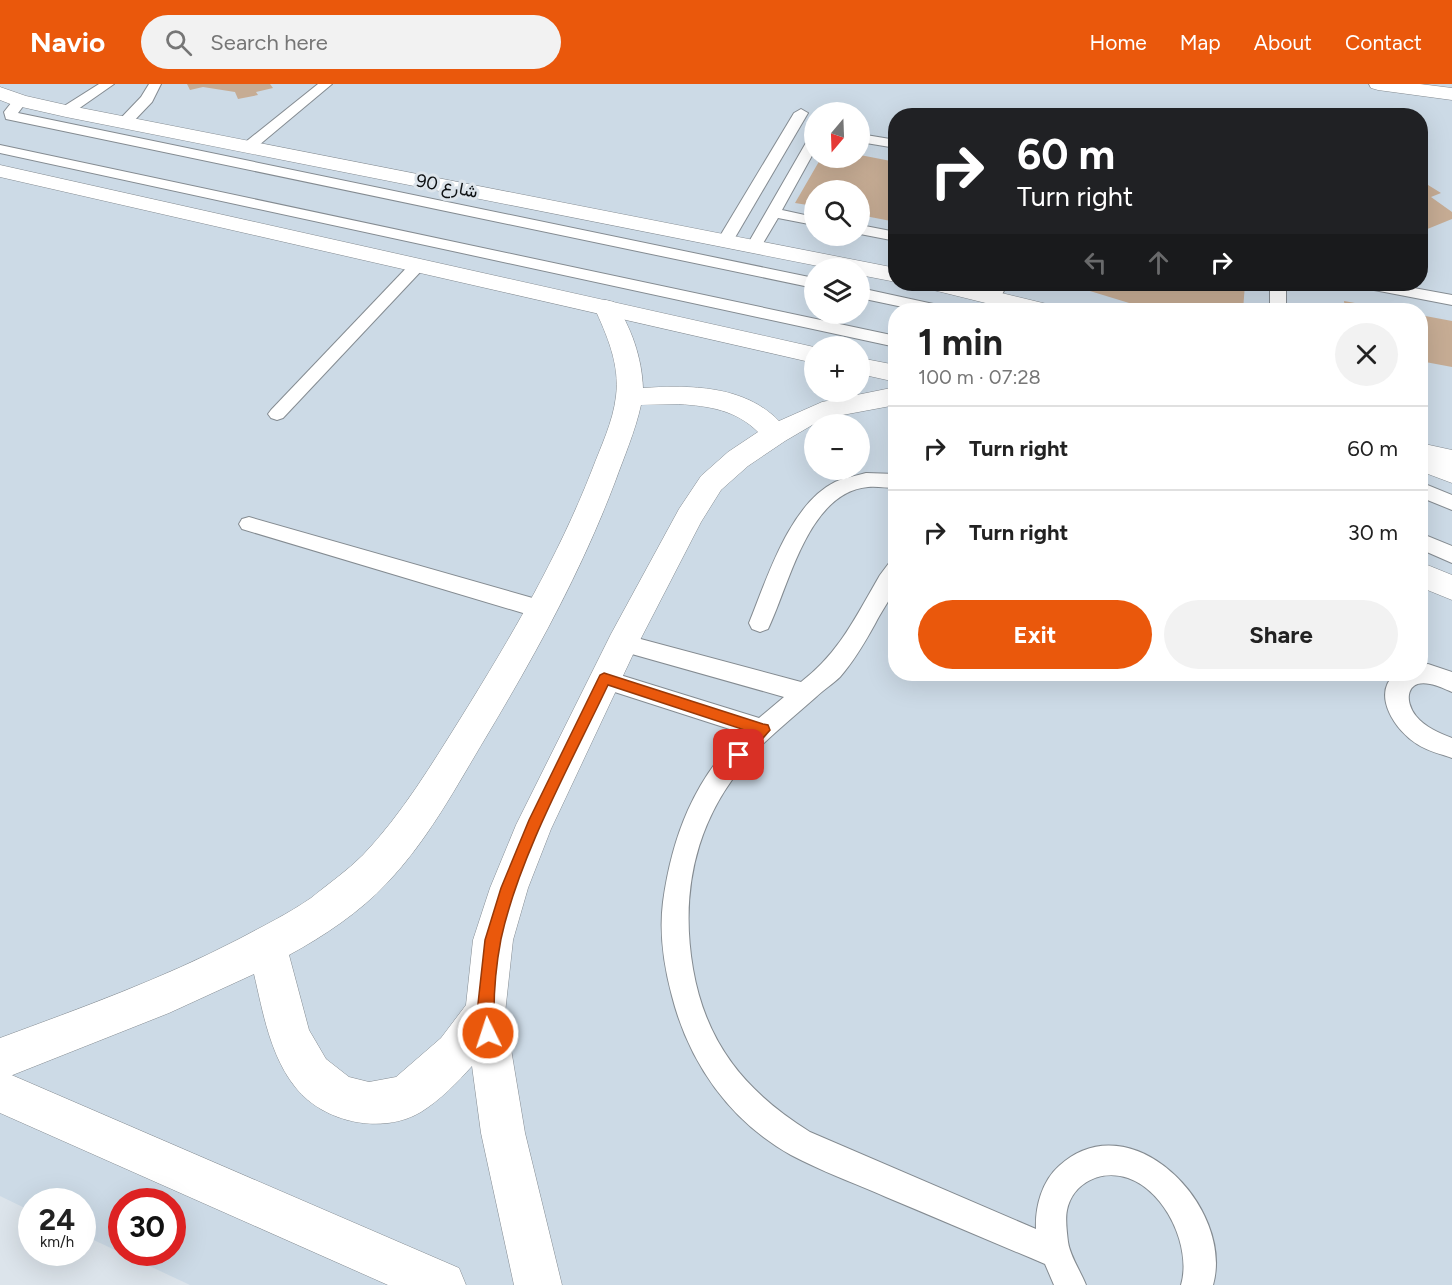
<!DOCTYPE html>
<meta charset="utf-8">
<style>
body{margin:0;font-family:Figtree,Vazirmatn,sans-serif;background:#f2f2f2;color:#222;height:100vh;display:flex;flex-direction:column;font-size:22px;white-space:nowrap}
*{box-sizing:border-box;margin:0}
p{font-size:20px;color:#767676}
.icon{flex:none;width:33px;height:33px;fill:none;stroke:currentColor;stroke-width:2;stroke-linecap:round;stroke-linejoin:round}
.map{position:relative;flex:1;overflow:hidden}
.panel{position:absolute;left:888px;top:219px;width:540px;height:378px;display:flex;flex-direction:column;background:#fff;border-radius:24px;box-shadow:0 6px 24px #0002}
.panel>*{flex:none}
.banner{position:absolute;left:888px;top:24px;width:540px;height:183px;border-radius:24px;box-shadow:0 6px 24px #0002;background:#202124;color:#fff;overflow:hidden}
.needle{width:39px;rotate:199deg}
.buttons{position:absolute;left:804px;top:18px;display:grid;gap:12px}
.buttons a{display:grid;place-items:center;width:66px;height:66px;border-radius:50%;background:#fff;box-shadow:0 6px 24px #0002;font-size:30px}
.speed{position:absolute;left:18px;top:1104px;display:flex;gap:12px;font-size:30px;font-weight:700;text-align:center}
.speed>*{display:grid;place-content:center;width:78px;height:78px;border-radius:50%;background:#fff;box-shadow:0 6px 24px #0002;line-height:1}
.speed small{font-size:15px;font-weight:400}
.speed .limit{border:9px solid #d22;background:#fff;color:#111}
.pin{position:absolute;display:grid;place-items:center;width:51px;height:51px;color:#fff;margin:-26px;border-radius:12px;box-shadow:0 3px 9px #0006}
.me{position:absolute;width:66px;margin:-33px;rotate:356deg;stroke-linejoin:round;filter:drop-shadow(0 0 4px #0008)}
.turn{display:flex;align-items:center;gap:21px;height:126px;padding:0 30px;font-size:27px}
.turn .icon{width:78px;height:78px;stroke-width:2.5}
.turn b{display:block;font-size:42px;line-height:51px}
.lanes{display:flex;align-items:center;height:57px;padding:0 30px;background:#0003;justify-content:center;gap:30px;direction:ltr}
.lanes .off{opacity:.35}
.round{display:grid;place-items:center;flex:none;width:63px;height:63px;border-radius:32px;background:#f2f2f2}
.summary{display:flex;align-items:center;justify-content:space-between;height:102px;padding:0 30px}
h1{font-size:36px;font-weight:700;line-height:45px}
.primary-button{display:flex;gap:12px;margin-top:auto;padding:12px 30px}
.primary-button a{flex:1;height:69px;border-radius:36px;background:#ea580c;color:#fff;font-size:24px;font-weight:700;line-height:69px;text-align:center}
.primary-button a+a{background:#f2f2f2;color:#222}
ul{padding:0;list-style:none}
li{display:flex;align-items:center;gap:18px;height:84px;padding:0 30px;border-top:2px solid #e0e0e0}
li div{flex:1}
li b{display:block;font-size:22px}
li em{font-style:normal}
header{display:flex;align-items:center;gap:36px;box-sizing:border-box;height:84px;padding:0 30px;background:#ea580c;color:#fff}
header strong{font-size:28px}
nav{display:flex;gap:33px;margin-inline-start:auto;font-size:21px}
.search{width:420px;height:54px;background:#f2f2f2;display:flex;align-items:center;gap:15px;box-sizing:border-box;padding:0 21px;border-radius:33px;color:#767676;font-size:22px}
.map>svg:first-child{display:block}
.built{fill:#ccdae6;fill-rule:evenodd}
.building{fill:#c6ac94}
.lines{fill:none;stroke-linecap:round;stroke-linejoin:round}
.service-casing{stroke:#848b91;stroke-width:2}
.minor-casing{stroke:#848b91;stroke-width:1}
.tertiary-casing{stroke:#848b91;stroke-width:1}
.service{fill:#fff;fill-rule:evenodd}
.minor{fill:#fff;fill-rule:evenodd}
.tertiary{fill:#fff;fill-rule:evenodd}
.route{fill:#ea580c;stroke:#983908;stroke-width:1.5}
.labels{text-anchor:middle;stroke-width:6;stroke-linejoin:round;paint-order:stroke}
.far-street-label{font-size:18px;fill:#0e1113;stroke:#dce4eb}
</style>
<header>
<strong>Navio</strong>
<div class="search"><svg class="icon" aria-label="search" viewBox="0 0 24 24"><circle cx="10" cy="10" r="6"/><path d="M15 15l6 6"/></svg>Search here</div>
<nav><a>Home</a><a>Map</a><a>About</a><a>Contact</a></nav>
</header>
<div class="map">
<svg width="1452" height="1201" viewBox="0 0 1452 1201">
<rect width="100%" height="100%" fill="#dce4eb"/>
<path class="built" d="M0 0H1452V1201H190L83 1151 82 1118H32L31 1127 0 1112ZM814 28H860V74H814ZM896 32H1420V200H896ZM814 106H860V152H814ZM814 184H860V230H814ZM896 226H1420V590H896ZM814 262H860V308H814ZM814 340H860V386H814ZM122 1118H172V1168H122Z"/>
<g class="building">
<polygon points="187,0 270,0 273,4 256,8 258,11 238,15 235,8 203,3 190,6"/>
<polygon points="860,71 896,78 896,138 860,131 860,106 814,106 814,122 795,119 821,74 860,74"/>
<polygon points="1420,96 1441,109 1431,113 1452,128 1452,135 1420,148"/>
<polygon points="1067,200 1245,200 1243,226 1152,226"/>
<polygon points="1344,217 1388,225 1387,226 1345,226"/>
<polygon points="1420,231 1452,237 1452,283 1420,277"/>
</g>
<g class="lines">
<g class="service-casing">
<g id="service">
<polygon points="99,0 114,0 71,30 61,30 59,27 61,24"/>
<polygon points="149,0 161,0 152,18 129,42 119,42 117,39 119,36 141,13"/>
<polygon points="318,0 332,0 253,66 243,66 241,63 243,60"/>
<polygon points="20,13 27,17 18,29 814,194 814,204 6,35 4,28 15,14"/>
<polygon points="801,25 808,29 733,157 725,162 720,160 717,157 794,29"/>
<polygon points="860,50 896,56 896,64 860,58"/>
<polygon points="814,53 814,68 782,126 814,133 814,141 778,134 759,166 749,166 746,163 807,57"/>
<polygon points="0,61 896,252 896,263 0,69"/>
<polygon points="860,141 896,148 896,157 860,150"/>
<polygon points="418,176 424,178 426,181 424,184 283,334 277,336 271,334 268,330 271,326 412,178"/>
<polygon points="991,200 1007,200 1000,215 988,215 986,212"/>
<rect x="1270" y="200" width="16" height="26"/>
<polygon points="1361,200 1392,200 1452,211 1452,221 1369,205"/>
<polygon points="860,204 938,221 946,226 917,226 860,214"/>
<path d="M866 389 896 390V404C886 404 877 402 868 403 808 408 789 502 768 545L760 548 752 545 749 539C767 495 789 421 835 398 844 394 856 392 866 389Z"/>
<polygon points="1420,398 1452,411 1452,426 1420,413"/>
<polygon points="249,433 543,517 551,520 554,526 551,532 543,535 242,445 239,440 242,435"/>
<polygon points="1420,449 1452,462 1452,479 1420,465"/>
<path d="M896 477C896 485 897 497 895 504 890 516 881 528 875 540 865 558 854 577 840 593 833 600 823 606 816 613 799 628 781 643 765 658 701 719 678 797 693 885 706 960 746 1008 810 1048L1036 1145C1035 1123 1042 1097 1059 1082 1130 1016 1235 1123 1213 1201H1181C1192 1164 1166 1107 1128 1094 1102 1085 1073 1098 1067 1126 1065 1135 1067 1149 1068 1158 1070 1172 1081 1188 1086 1201H1054L1045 1180C992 1158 939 1135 886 1113 854 1099 821 1087 791 1071 730 1037 689 979 672 912 664 882 659 850 663 818 672 753 694 695 742 649L596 602 593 595 596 588 604 586 759 634 784 613 614 565 611 559 614 553 622 550 801 598C840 568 856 532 880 491L889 479Z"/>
<path d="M1428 580 1452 588V608C1445 605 1437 601 1430 600 1406 595 1404 617 1416 632 1425 643 1439 649 1452 654V674C1441 670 1427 667 1417 660 1396 647 1371 611 1395 590H1420V581Z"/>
</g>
</g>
<g class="minor-casing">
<g id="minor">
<path d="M606 216 614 218C631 242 642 274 643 304 690 301 744 301 779 337L822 318 896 303V321L837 332 814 340 785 357 748 382 721 406 701 438 637 562 551 745 528 804 513 856 505 929 525 1049 562 1201H514L481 1049 472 982C457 999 440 1016 421 1028 383 1051 324 1039 296 1004 270 972 263 928 254 890L169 929 0 996V954C81 924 162 895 239 855 263 842 288 830 311 814 328 800 347 787 363 771 402 730 432 680 462 632 511 553 558 473 592 386 601 362 613 338 616 312 620 281 607 251 594 223L598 218ZM679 320C709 322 736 326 758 348L728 368 701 392 679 425 611 550 516 741 490 804 473 856 466 921 441 954 396 993 369 998 349 993 326 975 309 946 289 871C324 852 360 828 387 799 428 756 456 703 486 653 535 571 581 488 615 398 624 373 635 348 641 321Z"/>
<polygon points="1420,359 1452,366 1452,386 1420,379"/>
</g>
</g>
<g class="tertiary-casing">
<g id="tertiary">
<polygon points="1369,0 1420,0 1452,4 1452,16 1378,6 1371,4"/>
<polygon points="0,3 26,12 66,21 896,184 896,198 860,191 860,184 828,184 66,33 13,21 0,16"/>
<polygon points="0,81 814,263 814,279 0,93"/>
<polygon points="925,200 964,200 1051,221 1054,226 1014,226 929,205"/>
<polygon points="860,274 896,281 896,298 860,290"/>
<polygon points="1420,366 1452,378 1452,399 1420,387"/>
<polygon points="1420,478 1452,491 1452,516 1420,503"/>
<polygon points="0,986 459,1184 466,1201 388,1201 0,1029"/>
</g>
</g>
<use href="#service" class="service"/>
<use href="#minor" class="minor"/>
<use href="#tertiary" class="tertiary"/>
</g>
<path class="route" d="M604 589 763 640 768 641 770 646 744 676 739 678 734 676 731 671 751 648 608 601C571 679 519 772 501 855 497 876 494 907 494 928 494 938 498 946 494 955L488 958 482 955 477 929 485 856 501 804 529 736 600 591Z"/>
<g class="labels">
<g class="far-street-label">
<text transform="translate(447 102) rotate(11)" y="6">شارع 90</text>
</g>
</g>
</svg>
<div class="buttons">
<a><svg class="needle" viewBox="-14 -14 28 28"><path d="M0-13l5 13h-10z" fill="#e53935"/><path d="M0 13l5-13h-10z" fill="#767676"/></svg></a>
<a><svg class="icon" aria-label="search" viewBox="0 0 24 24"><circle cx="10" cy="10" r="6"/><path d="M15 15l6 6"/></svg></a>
<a><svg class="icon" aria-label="layers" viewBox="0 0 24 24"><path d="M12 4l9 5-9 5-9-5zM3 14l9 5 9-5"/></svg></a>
<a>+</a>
<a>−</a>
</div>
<div class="speed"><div>24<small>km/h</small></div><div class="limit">30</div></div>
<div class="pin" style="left:739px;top:671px;background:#d93025"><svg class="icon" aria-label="arrive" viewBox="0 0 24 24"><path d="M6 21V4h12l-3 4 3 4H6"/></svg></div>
<svg class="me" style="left:488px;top:949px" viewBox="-20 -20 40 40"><circle r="17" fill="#ea580c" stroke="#fff" stroke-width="3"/><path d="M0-11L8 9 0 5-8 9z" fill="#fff"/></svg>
<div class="banner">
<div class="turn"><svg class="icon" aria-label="right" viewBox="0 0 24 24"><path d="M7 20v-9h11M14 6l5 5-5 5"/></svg><div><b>60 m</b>Turn right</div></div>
<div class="lanes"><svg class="icon off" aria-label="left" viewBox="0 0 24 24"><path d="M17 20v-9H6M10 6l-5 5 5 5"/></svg><svg class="icon off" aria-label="ahead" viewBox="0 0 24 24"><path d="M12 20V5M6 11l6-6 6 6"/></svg><svg class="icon" aria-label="right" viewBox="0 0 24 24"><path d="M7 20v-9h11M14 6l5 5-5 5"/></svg></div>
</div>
<section class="panel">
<div class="summary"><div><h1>1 min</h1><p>100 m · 07:28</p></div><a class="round"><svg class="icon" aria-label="close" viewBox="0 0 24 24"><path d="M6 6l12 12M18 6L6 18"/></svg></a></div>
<ul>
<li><svg class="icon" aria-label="right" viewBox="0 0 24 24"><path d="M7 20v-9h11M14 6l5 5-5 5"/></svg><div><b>Turn right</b></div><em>60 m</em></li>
<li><svg class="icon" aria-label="right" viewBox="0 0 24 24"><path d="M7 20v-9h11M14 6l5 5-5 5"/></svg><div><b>Turn right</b></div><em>30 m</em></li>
</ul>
<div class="primary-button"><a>Exit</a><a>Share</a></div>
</section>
</div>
